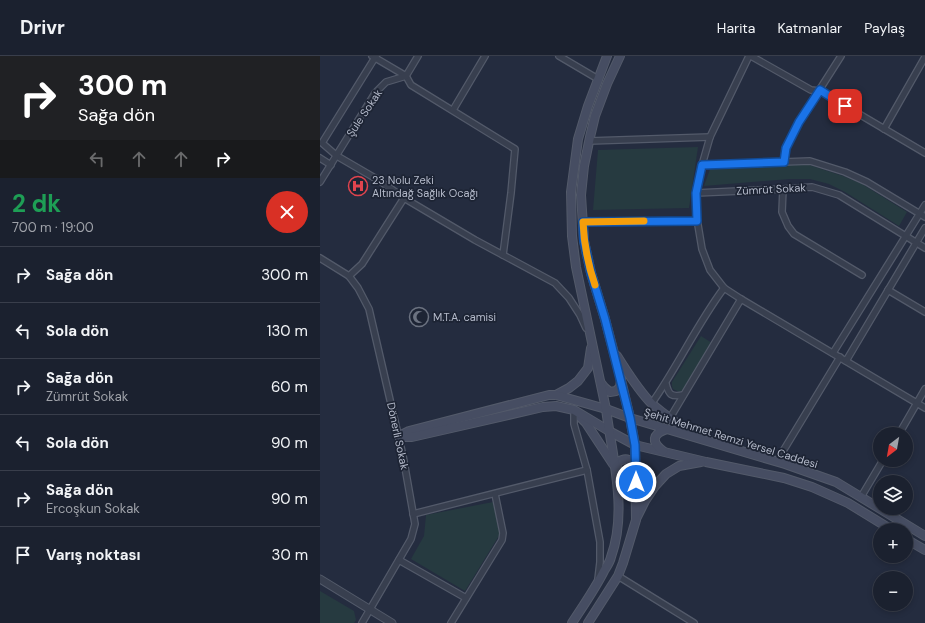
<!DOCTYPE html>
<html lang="tr">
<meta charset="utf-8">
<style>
body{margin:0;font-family:"DM Sans",sans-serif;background:#282e3b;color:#f1f3f6;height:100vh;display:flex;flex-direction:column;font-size:15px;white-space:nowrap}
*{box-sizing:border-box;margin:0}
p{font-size:13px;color:#a0a3aa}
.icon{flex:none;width:22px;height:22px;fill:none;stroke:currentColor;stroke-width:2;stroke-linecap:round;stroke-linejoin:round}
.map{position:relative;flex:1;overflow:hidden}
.sheet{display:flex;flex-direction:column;background:#1b212f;width:320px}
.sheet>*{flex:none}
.banner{background:#202124;color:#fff;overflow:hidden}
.needle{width:26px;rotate:211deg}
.tools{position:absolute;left:553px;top:371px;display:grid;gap:8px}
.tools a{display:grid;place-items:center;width:40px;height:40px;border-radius:50%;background:#1b212f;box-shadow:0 2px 6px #0003,0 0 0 1px #393e4b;font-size:20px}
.pin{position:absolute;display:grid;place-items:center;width:34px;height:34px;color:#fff;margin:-17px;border-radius:8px;box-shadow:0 2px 6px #0006}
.me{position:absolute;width:44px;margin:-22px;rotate:0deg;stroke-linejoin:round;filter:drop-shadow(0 0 3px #0008)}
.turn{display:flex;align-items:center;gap:14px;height:84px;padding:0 12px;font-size:18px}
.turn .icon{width:52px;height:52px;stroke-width:2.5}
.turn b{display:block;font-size:28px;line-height:34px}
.lanes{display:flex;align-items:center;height:38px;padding:0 12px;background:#0003;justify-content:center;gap:20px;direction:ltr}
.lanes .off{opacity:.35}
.round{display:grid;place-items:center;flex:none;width:42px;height:42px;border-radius:21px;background:#282e3b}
.head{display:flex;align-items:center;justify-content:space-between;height:68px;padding:0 12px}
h1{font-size:24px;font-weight:700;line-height:30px;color:#1e9e55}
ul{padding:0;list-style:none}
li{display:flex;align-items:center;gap:12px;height:56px;padding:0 12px;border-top:1px solid #393e4b}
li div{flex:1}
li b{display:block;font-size:15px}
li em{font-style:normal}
header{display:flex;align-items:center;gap:24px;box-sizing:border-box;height:56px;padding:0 20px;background:#1b212f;border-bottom:1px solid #393e4b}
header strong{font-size:19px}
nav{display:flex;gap:22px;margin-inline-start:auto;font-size:14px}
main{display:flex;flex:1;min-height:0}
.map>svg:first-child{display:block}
.green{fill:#263a40}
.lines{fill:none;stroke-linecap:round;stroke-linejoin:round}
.minor-casing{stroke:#535a6a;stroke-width:8}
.tertiary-casing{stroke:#535a6a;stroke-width:9}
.secondary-casing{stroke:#535a6a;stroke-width:10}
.minor{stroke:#383f4f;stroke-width:5.5}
.tertiary{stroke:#383f4f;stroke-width:7}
.secondary{stroke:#464d62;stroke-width:8}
.route-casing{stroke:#114b97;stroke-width:10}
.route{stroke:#1a73e8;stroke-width:7}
.slow{stroke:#f59e0b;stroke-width:7}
.labels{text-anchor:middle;stroke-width:3.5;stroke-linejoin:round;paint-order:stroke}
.street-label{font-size:11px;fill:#b4baca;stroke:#1d2434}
.poi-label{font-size:11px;fill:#b4baca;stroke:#1d2434;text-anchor:start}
</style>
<header>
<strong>Drivr</strong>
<nav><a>Harita</a><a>Katmanlar</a><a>Paylaş</a></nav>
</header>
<main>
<section class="sheet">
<div class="banner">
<div class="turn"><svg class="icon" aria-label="right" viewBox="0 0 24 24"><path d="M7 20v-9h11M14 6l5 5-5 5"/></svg><div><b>300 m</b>Sağa dön</div></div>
<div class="lanes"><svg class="icon off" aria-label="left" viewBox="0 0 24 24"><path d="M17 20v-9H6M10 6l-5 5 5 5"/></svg><svg class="icon off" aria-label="ahead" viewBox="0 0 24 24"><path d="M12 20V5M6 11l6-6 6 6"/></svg><svg class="icon off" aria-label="ahead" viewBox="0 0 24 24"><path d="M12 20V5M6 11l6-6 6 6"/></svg><svg class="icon" aria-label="right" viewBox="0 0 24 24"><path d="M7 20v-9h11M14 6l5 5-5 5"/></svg></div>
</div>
<div class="head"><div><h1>2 dk</h1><p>700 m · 19:00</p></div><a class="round" style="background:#d93025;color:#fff"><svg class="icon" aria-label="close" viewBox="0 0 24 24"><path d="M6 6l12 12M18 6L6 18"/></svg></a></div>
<ul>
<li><svg class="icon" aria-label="right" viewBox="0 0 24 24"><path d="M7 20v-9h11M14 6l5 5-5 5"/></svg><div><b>Sağa dön</b></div><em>300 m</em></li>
<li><svg class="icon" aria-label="left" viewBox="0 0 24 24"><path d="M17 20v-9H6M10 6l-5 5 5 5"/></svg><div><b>Sola dön</b></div><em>130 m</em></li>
<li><svg class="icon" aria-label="right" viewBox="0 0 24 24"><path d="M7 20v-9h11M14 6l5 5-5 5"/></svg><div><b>Sağa dön</b><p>Zümrüt Sokak</p></div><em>60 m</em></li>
<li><svg class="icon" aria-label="left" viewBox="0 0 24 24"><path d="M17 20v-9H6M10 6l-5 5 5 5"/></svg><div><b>Sola dön</b></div><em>90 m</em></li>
<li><svg class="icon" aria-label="right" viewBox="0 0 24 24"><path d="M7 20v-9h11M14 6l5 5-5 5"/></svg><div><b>Sağa dön</b><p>Ercoşkun Sokak</p></div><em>90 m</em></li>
<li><svg class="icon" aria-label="arrive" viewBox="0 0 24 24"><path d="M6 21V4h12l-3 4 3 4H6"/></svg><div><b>Varış noktası</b></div><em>30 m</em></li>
</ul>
</section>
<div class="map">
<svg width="605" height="567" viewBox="0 0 605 567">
<rect width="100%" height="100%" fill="#242c3f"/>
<g class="green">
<polygon points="378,91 369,152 273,154 278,94"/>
<polygon points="468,108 486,108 523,120 542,128 587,156 579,170 525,136 509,128 490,123 470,123 384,130 390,113"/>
<polygon points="381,280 392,287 363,334 359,336 353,333 352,330 352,326"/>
<polygon points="173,446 180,478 145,535 91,503 104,480 106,459"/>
<polygon points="0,535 34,555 36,564 34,567 0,567"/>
</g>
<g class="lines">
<g class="minor-casing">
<g id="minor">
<polyline points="52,0 86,20 91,29 195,93 191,137 183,199"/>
<polyline points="56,0 2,87 17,100 60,125 84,142 155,184 235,227 249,242 260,259 266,272"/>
<polyline points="239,0 278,23"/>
<polyline points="429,0 390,81 382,109 376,137 377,163 382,193 390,214 404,232 421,243 605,352"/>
<polyline points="431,0 491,34 500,35 605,97"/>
<polyline points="133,54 165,0"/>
<polyline points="564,73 605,1"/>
<polyline points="269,85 390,81"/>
<polyline points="0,102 11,109"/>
<polyline points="464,106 466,91 479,66 521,0"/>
<polyline points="382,109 490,105 525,116 547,126 605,161"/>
<polyline points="0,126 55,37 66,26 86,20 98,0"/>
<polyline points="463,133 462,156 468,170 474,178 542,219"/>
<polyline points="376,137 463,133 492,131 519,139 605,192"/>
<polyline points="263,166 377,165"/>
<polyline points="0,202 29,220 38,232 49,253 83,400 95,468 91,483 42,567"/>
<polyline points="29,220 42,208 84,142"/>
<polyline points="568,234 605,256"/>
<polyline points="513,297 605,149"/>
<polyline points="526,305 605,172"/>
<path d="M346 328C349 339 351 341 363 339"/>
<path d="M332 347C358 310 377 268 404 232"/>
<polyline points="254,354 254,368 267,414 280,486 280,506 278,523"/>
<polyline points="350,362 421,243"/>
<polyline points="579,378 605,333"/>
<polyline points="457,405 520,301"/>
<polyline points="541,441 563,404"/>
<polyline points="93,458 267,414"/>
<polyline points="79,504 146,542"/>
<polyline points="298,520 374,567"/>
<polyline points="131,567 182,484 183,477 175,438"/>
</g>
</g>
<g class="tertiary-casing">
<polyline id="tertiary" points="0,523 72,567"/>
</g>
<g class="secondary-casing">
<g id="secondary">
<path d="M297 300C308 317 318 334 332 348 345 359 359 369 373 378"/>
<polyline points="281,327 285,332 290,336 296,335 300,331 301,324"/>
<polyline points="236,339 249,332 258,325 268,312 271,292"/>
<polyline points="261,362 266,367 293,408"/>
<polyline points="79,380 89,375 229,339 236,339 286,353 310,362 465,408 516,426 605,480"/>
<polyline points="80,381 92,381 223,351 236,350 254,354 289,375 315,389 386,406 464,422 492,431 528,447 572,474"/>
<path d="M343 395C331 386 332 378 347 373"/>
<path d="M296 413 298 406C307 400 311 404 315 413"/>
<polyline points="316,463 325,445 335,430 346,418 359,410 381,406"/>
<polyline points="586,483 605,494"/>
<path d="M252 567C263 550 275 533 284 515 287 510 290 506 291 501 308 454 292 400 286 353L256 211 252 180 251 136 258 83 268 50 287 0"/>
<polyline points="268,567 298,520 303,507 316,464 315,389 310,362 301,324 285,263 271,217 264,185 261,139 264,110 270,81 275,60 287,28 300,0"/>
</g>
</g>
<use href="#minor" class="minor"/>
<use href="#tertiary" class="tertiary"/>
<use href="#secondary" class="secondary"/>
</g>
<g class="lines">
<g class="route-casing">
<polyline id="route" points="316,426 315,389 310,362 285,263 271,217 264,185 263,166 377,165 376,137 382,109 464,106 466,92 479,66 500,34 525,50"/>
</g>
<use href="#route" class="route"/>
<path class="slow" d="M275 229C268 209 264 187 263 166L324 165"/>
</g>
<defs>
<g id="hospital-ring" transform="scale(1)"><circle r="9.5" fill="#1d2434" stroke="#e0444e" stroke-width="1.5"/><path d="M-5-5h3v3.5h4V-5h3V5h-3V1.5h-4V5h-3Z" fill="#e0444e"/></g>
<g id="mosque-ring" transform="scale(1)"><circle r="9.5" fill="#1d2434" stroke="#6b7280" stroke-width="1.5"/><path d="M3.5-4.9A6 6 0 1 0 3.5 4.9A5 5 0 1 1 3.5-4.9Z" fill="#6b7280"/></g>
</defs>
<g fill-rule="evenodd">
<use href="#hospital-ring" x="38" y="130"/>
<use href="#mosque-ring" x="99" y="261"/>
</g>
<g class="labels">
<g class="street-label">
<text transform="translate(44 57) rotate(-56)" y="4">Şule Sokak</text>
<text transform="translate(451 133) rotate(-3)" y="4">Zümrüt Sokak</text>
<text transform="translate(78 380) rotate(78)" y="4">Dönerli Sokak</text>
<text transform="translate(411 382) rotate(17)" y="4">Şehit Mehmet Remzi Yersel Caddesi</text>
</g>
<g class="poi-label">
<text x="52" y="128">23 Nolu Zeki<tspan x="52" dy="13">Altındağ Sağlık Ocağı</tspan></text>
<text x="113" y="265">M.T.A. camisi</text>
</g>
</g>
</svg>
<div class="tools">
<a><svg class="needle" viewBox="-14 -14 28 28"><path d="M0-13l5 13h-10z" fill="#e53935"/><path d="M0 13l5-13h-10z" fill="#a0a3aa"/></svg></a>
<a><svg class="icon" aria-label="layers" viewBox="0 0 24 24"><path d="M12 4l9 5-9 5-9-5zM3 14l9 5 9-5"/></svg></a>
<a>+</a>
<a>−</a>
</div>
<div class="pin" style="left:525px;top:50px;background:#d93025"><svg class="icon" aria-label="arrive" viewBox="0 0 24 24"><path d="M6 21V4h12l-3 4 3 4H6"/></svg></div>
<svg class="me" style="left:316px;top:426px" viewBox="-20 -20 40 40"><circle r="17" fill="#1a73e8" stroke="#fff" stroke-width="3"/><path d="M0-11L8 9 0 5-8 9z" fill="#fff"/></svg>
</div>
</main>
